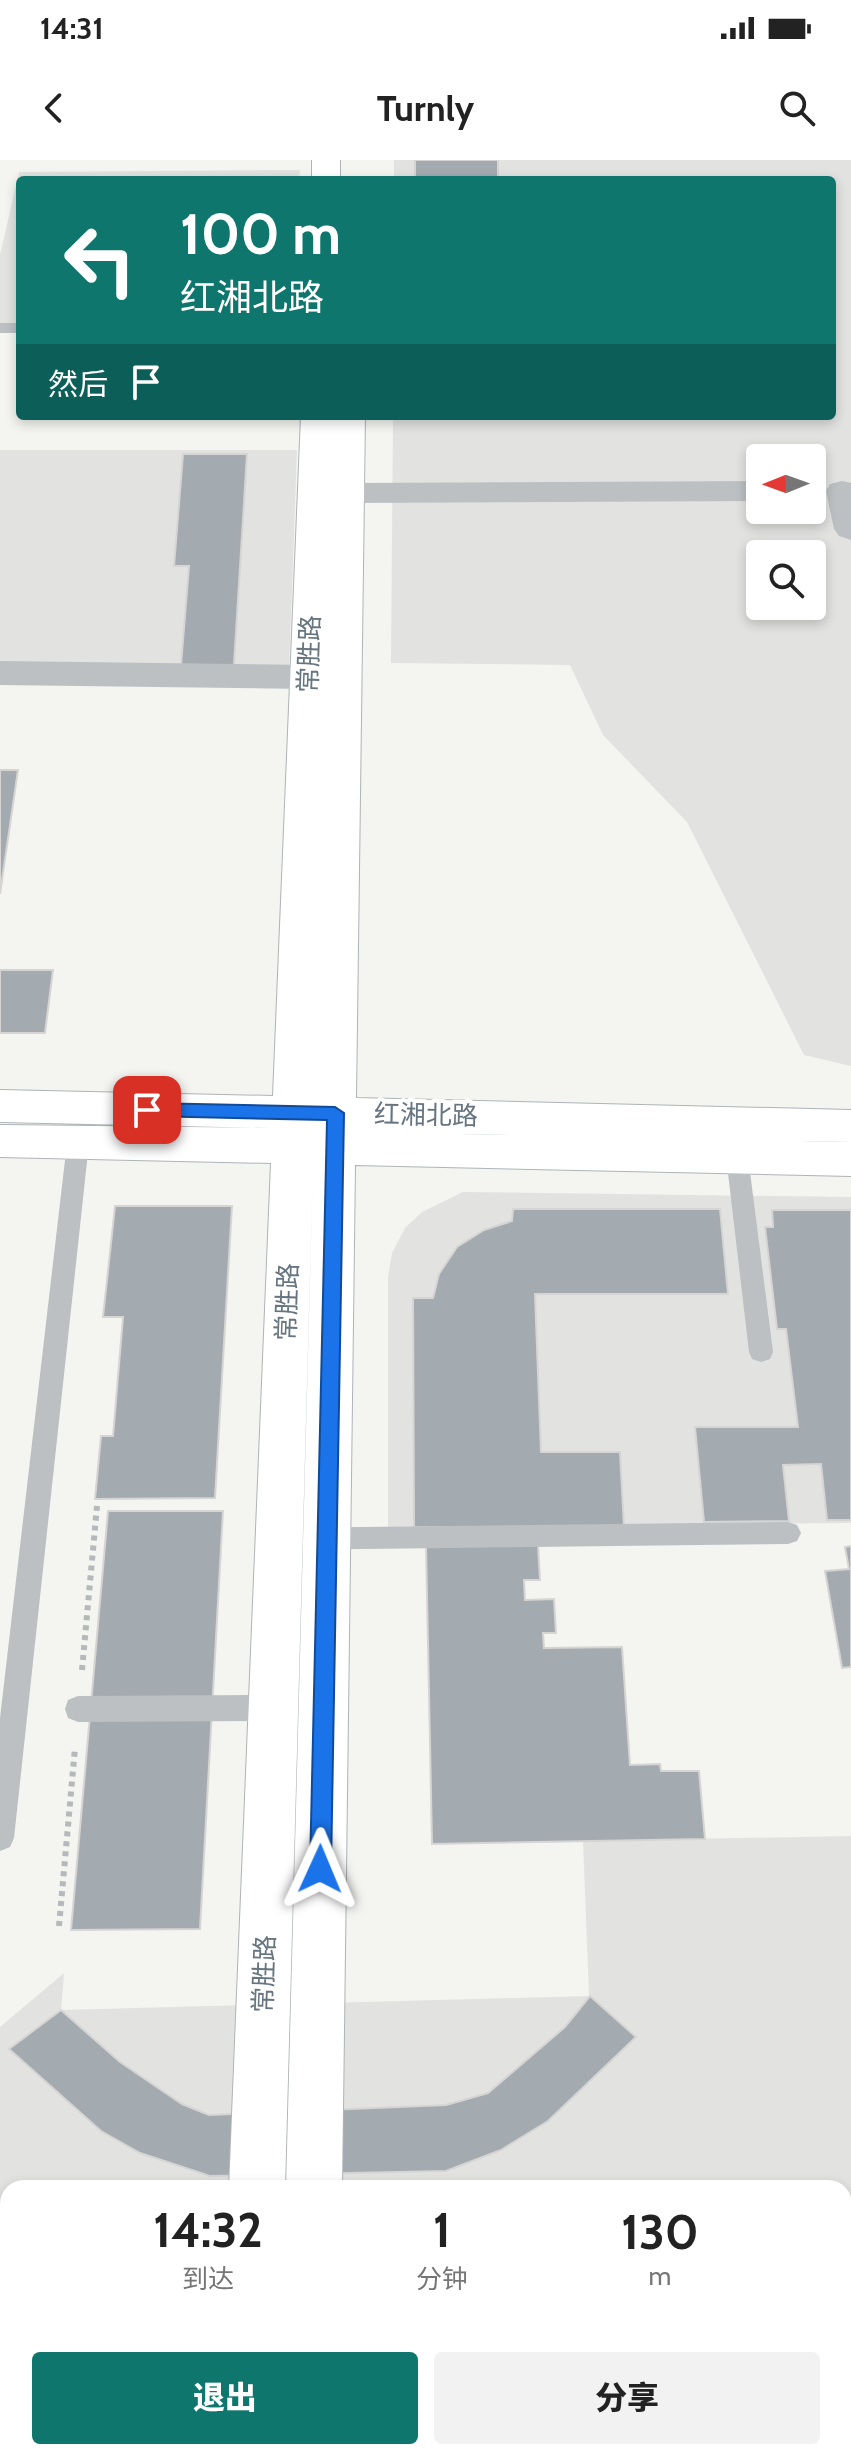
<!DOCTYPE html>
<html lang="zh">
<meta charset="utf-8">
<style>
body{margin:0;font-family:Cabin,"Noto Sans SC",sans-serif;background:#f2f2f2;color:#222;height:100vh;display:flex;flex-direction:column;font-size:30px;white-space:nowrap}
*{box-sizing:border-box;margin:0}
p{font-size:26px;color:#767676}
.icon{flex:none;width:44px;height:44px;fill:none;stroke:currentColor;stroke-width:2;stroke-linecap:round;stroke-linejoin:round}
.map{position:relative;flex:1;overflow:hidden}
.details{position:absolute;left:0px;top:2020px;width:852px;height:280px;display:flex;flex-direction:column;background:#fff;border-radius:24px 24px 0 0;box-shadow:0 4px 12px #0003}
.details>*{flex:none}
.guide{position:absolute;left:16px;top:16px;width:820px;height:244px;border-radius:8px;box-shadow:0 4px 12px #0003;background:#0f766e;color:#fff;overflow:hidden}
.needle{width:52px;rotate:269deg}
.controls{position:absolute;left:746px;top:284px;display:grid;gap:16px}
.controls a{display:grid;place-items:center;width:80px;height:80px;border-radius:8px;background:#fff;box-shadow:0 4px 12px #0003;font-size:40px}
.pin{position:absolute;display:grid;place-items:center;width:68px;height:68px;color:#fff;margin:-34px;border-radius:16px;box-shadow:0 4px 12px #0006}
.me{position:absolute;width:88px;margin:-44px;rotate:1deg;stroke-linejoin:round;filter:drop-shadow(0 0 6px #0008)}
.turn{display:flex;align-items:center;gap:28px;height:168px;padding:0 32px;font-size:36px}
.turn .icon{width:104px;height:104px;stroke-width:2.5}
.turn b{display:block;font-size:56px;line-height:68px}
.then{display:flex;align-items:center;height:76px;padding:0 32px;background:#0003;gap:16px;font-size:30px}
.eta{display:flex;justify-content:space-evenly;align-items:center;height:136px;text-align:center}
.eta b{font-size:48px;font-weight:800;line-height:56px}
.button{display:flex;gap:16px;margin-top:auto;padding:16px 32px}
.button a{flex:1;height:92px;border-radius:8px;background:#0f766e;color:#fff;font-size:32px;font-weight:800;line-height:92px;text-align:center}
.button a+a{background:#f2f2f2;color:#222}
.status{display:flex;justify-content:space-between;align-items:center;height:56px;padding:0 40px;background:#fff;direction:ltr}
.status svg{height:22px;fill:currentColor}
header{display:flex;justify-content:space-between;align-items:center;height:104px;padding:0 32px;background:#fff;font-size:36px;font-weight:800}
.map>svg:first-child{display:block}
.built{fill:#e2e3e1;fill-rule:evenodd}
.green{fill:#d4d9d1}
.building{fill:#a4abb0;stroke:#d6d5d4;stroke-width:2}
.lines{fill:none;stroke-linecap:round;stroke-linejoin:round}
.secondary-casing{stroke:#aeb4b7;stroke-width:2}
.path{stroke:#b6b9bb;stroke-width:6;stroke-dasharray:5 5;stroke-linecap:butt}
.lane{fill:#bcc0c3;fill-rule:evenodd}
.street{fill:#bcc0c3;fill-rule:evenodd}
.secondary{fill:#fff;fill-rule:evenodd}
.route{fill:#1a73e8;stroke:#114b97;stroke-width:2}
.labels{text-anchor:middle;stroke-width:8;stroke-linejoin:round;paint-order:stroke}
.street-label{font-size:26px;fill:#66757f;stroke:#fff}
</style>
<div class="status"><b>14:31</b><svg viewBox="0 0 49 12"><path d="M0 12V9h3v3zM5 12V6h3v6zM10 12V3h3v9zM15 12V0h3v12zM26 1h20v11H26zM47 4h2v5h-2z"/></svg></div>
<header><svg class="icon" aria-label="back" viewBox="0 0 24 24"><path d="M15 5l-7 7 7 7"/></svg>Turnly<svg class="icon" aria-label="search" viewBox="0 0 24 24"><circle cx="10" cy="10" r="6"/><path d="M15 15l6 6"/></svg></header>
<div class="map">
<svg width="851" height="2300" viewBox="0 0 851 2300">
<rect width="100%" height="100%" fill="#f4f4f1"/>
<g class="built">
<path d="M394 0H851V906L804 895 687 662 603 575 570 505 391 503 393 256H832V20H394ZM760 298H812V350H760ZM760 394H812V446H760Z"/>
<polygon points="300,10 299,20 20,20 20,163 0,163 0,95 19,12"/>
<polygon points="0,290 297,290 289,510 0,504"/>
<polygon points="463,1032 851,1037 851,1363 388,1367 388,1117 392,1093 405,1068 422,1052"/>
<path d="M851 1676V2300H0V1867L64 1813 61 1850 589 1836 583 1681ZM8 2028H844V2292H8Z"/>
</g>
<polygon class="green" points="451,2292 636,2292 639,2300 451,2300"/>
<g class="building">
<rect x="415" y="0" width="83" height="20"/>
<polygon points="183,294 247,294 234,505 181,505 189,406 174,406"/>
<polygon points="0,610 18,610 0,734"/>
<polygon points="0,810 53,810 45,873 0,873"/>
<polygon points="115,1046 232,1046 215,1338 95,1339 101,1276 113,1276 123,1157 103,1157"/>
<polygon points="513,1049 720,1049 728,1134 535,1134 541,1292 620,1292 624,1367 414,1367 413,1138 433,1138 439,1114 457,1087 484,1070 512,1061"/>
<polygon points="772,1050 851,1050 851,1360 827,1360 821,1304 783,1305 789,1361 704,1362 695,1267 798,1267 786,1169 777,1169 765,1067 773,1067"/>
<polygon points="108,1351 223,1351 200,1769 71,1770"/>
<polygon points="538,1384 540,1420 524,1420 525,1440 554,1439 556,1473 543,1473 544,1488 622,1487 630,1605 660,1604 661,1611 699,1611 705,1679 432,1684 426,1386"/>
<polygon points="851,1386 851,1507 842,1508 825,1411 849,1409 845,1387"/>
<polygon points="590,1836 636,1877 548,1961 501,1990 446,2011 210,2016 140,1993 101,1971 9,1889 61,1850 120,1902 182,1944 209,1955 446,1945 488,1933 565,1867"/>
</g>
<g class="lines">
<g class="secondary-casing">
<g id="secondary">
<rect x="312" y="0" width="28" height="20"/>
<polygon points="301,256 333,256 315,937 333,256 365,256 356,938 851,950 851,982 356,972 851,982 851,1016 355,1005 342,2028 286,2028 313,1004 285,2028 229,2028 271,1003 0,997 0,965 272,968 0,962 0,930 273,936"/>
</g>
</g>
<g class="path">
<polyline points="82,1510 97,1346"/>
<polyline points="59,1766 75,1588"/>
</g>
<g class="lane">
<rect x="0" y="163" width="20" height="10"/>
<polygon points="78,974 86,977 89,983 14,1678 10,1687 0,1691 0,1558 67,983 70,977"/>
<polygon points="737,987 745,990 748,996 773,1192 770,1199 761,1202 752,1199 749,1192 726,996 729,990"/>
<polygon points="788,1362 797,1365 801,1373 797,1381 788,1384 279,1390 270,1387 266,1379 270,1371 279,1368"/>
<polygon points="281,1535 291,1539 294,1548 291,1557 281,1561 78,1562 68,1558 65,1549 68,1540 78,1536"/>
<rect x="844" y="2085" width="7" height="30"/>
<polygon points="0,2120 8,2123 8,2155 0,2152"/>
</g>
<g class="street">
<polygon points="760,321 760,341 348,343 336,340 331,333 336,326 348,323"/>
<polygon points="842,321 851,323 851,380 839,376 834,369 826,331 830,324"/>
<polygon points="0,501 308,505 321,509 326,517 321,525 308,529 0,525"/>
</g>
<use href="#secondary" class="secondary"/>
</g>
<polygon class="route" points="147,943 335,947 344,953 331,1709 328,1716 320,1719 313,1716 310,1709 327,960 147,956 138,950"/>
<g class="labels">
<g class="street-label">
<text transform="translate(309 494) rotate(-88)" y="9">常胜路</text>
<text transform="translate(426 955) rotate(1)" y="9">红湘北路</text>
<text transform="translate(287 1142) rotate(-88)" y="9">常胜路</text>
<text transform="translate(264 1814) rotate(-88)" y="9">常胜路</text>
</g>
</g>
</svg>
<div class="controls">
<a><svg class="needle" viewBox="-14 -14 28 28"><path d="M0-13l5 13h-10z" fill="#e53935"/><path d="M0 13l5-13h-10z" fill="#767676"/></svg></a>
<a><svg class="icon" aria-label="search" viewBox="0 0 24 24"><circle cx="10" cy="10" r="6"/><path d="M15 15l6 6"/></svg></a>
</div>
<div class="pin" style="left:147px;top:950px;background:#d93025"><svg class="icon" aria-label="arrive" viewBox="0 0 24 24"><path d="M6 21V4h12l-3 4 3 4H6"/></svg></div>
<svg class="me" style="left:320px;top:1709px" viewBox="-20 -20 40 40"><path d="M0-17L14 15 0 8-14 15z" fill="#1a73e8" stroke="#fff" stroke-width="4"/></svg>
<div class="guide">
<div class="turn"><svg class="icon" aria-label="left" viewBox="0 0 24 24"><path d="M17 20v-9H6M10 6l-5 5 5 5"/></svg><div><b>100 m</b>红湘北路</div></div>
<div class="then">然后<svg class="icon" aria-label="arrive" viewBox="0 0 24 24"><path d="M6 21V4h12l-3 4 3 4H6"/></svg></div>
</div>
<section class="details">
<div class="eta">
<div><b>14:32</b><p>到达</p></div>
<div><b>1</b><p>分钟</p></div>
<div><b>130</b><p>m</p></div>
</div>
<div class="button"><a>退出</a><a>分享</a></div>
</section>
</div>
